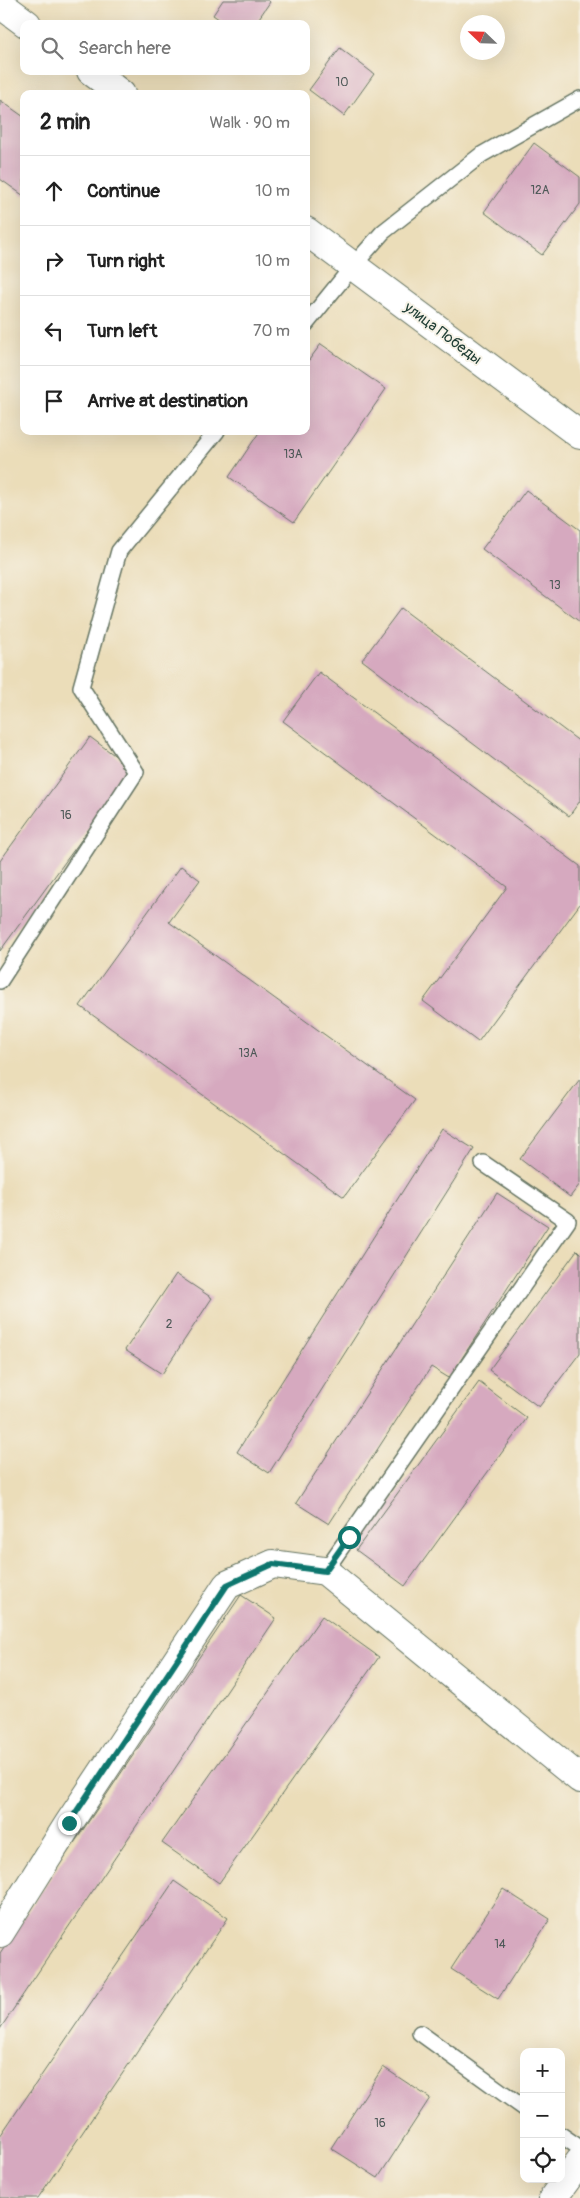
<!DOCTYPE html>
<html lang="en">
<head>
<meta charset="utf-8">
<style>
	:root { --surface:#fff; --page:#f2f2f2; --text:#222; --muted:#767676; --line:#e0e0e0 }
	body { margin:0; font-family:Pangolin,sans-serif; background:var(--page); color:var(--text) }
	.controls { position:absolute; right:15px; bottom:15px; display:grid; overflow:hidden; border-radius:10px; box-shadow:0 5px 20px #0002 }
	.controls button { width:45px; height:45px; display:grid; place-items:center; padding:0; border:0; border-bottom:1px solid var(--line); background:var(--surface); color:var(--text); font:25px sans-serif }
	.compass { position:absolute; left:460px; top:15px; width:45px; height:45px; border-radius:50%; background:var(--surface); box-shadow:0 5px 20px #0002; rotate:293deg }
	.stop { position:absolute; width:15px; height:15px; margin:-11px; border:4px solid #0f766e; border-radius:50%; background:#fff }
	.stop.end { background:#0f766e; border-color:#fff; box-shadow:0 1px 5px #0008 }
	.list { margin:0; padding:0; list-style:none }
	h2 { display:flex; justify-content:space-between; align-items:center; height:65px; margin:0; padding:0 20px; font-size:21px }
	h2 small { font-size:16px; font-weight:400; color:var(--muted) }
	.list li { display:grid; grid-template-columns:32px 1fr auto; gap:15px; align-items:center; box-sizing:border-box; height:70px; padding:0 20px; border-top:1px solid var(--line) }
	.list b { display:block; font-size:19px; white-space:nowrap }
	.list em { font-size:16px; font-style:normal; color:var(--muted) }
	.icon { flex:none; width:28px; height:28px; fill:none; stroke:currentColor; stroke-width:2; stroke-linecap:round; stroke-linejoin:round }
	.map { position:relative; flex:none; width:580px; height:2198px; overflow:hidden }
	.search { position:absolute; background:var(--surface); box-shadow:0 5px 20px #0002; left:20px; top:20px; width:290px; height:55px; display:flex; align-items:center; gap:12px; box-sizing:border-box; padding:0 18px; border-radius:10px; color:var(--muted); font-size:19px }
	.panel { position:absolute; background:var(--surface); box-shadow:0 5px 20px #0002; left:20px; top:90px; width:290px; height:345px; border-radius:10px }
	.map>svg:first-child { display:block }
</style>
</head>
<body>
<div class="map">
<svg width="580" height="2198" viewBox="0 0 580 2198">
	<rect width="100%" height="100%" fill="#f7f3e8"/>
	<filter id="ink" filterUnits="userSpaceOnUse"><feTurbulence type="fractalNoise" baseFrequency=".02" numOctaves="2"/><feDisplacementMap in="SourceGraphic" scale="10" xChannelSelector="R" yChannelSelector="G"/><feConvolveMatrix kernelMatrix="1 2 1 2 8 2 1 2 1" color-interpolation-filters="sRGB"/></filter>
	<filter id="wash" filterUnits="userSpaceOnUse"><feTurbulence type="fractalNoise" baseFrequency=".0096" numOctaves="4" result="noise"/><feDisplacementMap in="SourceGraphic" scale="20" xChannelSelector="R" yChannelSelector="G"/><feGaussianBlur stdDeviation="1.12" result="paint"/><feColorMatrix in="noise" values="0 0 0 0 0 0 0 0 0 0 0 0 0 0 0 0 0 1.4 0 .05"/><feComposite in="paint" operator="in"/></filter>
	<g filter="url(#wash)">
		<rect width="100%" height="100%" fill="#ebddb9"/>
		<g id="blocks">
			<g fill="#d6a9bf">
				<polygon points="223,0 268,0 270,2 255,24 226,24 213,15"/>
				<polygon points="340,48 374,74 344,116 309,90"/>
				<polygon points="0,100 24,117 24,196 0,179"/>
				<polygon points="534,143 580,177 580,204 542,255 484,212"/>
				<polygon points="321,344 386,389 294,522 229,477 260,431 306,431 306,364"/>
				<polygon points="526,490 580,530 580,622 482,549"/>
				<polygon points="401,608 580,742 580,801 569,816 362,660"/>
				<polygon points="319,672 580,866 580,904 478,1042 423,1001 507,887 283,721"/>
				<polygon points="90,737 133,769 0,951 0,861"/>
				<polygon points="181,866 200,880 169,922 415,1100 344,1197 80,1006"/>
				<polygon points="580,1079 580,1184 570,1197 520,1159"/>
				<polygon points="442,1129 474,1149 269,1473 237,1452"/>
				<polygon points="497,1193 548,1226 449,1378 431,1367 329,1524 296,1503"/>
				<polygon points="577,1250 580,1253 580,1353 539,1407 489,1370"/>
				<polygon points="176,1274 212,1298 162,1374 125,1350"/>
				<polygon points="479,1382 527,1418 405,1586 356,1550"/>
				<polygon points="241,1595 276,1618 0,2029 0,1953"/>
				<polygon points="322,1616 379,1657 219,1883 162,1843"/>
				<polygon points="174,1881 228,1918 38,2198 0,2198 0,2136"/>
				<polygon points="503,1889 550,1919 498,1999 451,1969"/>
				<polygon points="383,2067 430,2098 378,2178 331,2148"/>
			</g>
		</g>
	</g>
	<g filter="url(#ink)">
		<use href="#blocks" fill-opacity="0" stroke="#667563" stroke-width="1"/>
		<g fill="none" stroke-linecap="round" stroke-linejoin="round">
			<g stroke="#667563" stroke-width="18">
				<g id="lane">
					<polyline points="306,324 353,266 383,232 481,155 580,99"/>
					<polyline points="0,981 136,772 81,687 119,551 217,431"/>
					<polyline points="325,1571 568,1221 483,1163"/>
					<polyline points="420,2033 524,2108"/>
					<polyline points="561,2135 580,2148"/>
				</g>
			</g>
			<g stroke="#667563" stroke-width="30">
				<g id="street">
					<polyline points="0,1933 69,1823 227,1585 273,1564 325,1571 580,1779"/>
					<polyline points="553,2198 580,2161"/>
				</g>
			</g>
			<g stroke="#667563" stroke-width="30">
				<g id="secondary">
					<polyline points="0,4 27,24"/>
					<polyline points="91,71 121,94"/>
					<polyline points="306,231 580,435"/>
				</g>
			</g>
			<use href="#lane" stroke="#fff" stroke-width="15"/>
			<use href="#street" stroke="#fff" stroke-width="28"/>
			<use href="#secondary" stroke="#fff" stroke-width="28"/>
		</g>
	</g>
	<g fill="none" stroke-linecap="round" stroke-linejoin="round" filter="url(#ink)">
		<polyline stroke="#0f766e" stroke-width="6" points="69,1823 227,1585 273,1564 325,1571 349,1537"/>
	</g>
	<g text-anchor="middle" stroke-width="4" stroke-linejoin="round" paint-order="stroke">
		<g font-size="12" fill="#4d5857">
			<text x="342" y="86">10</text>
			<text x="540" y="194">12А</text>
			<text x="293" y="458">13А</text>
			<text x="555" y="589">13</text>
			<text x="66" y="819">16</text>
			<text x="248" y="1057">13А</text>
			<text x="169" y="1328">2</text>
			<text x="500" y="1948">14</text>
			<text x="380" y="2127">16</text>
		</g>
		<g font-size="15" fill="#1f3d34" stroke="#f7f3e8">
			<text transform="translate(443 333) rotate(37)" y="5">улица Победы</text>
		</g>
	</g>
</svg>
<div class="controls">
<button>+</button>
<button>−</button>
<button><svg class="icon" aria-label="locate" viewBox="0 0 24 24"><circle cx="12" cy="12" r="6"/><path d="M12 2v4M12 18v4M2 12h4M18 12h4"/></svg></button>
</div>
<svg class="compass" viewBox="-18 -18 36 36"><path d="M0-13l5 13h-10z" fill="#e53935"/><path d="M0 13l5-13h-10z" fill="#767676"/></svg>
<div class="stop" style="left:349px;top:1537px"></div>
<div class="stop end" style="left:69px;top:1823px"></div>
<div class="search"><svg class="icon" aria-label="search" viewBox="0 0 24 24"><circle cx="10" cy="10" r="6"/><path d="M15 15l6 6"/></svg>Search here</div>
<section class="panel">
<h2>2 min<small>Walk · 90 m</small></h2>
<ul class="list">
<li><svg class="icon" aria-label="ahead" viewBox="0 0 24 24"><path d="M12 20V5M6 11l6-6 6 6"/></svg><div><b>Continue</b></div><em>10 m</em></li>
<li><svg class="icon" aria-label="right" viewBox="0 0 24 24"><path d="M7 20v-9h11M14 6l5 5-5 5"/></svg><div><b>Turn right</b></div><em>10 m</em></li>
<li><svg class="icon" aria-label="left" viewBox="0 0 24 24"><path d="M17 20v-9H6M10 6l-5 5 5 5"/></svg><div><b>Turn left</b></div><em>70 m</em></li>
<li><svg class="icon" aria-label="arrive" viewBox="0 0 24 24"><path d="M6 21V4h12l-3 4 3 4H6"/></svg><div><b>Arrive at destination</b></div></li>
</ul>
</section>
</div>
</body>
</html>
